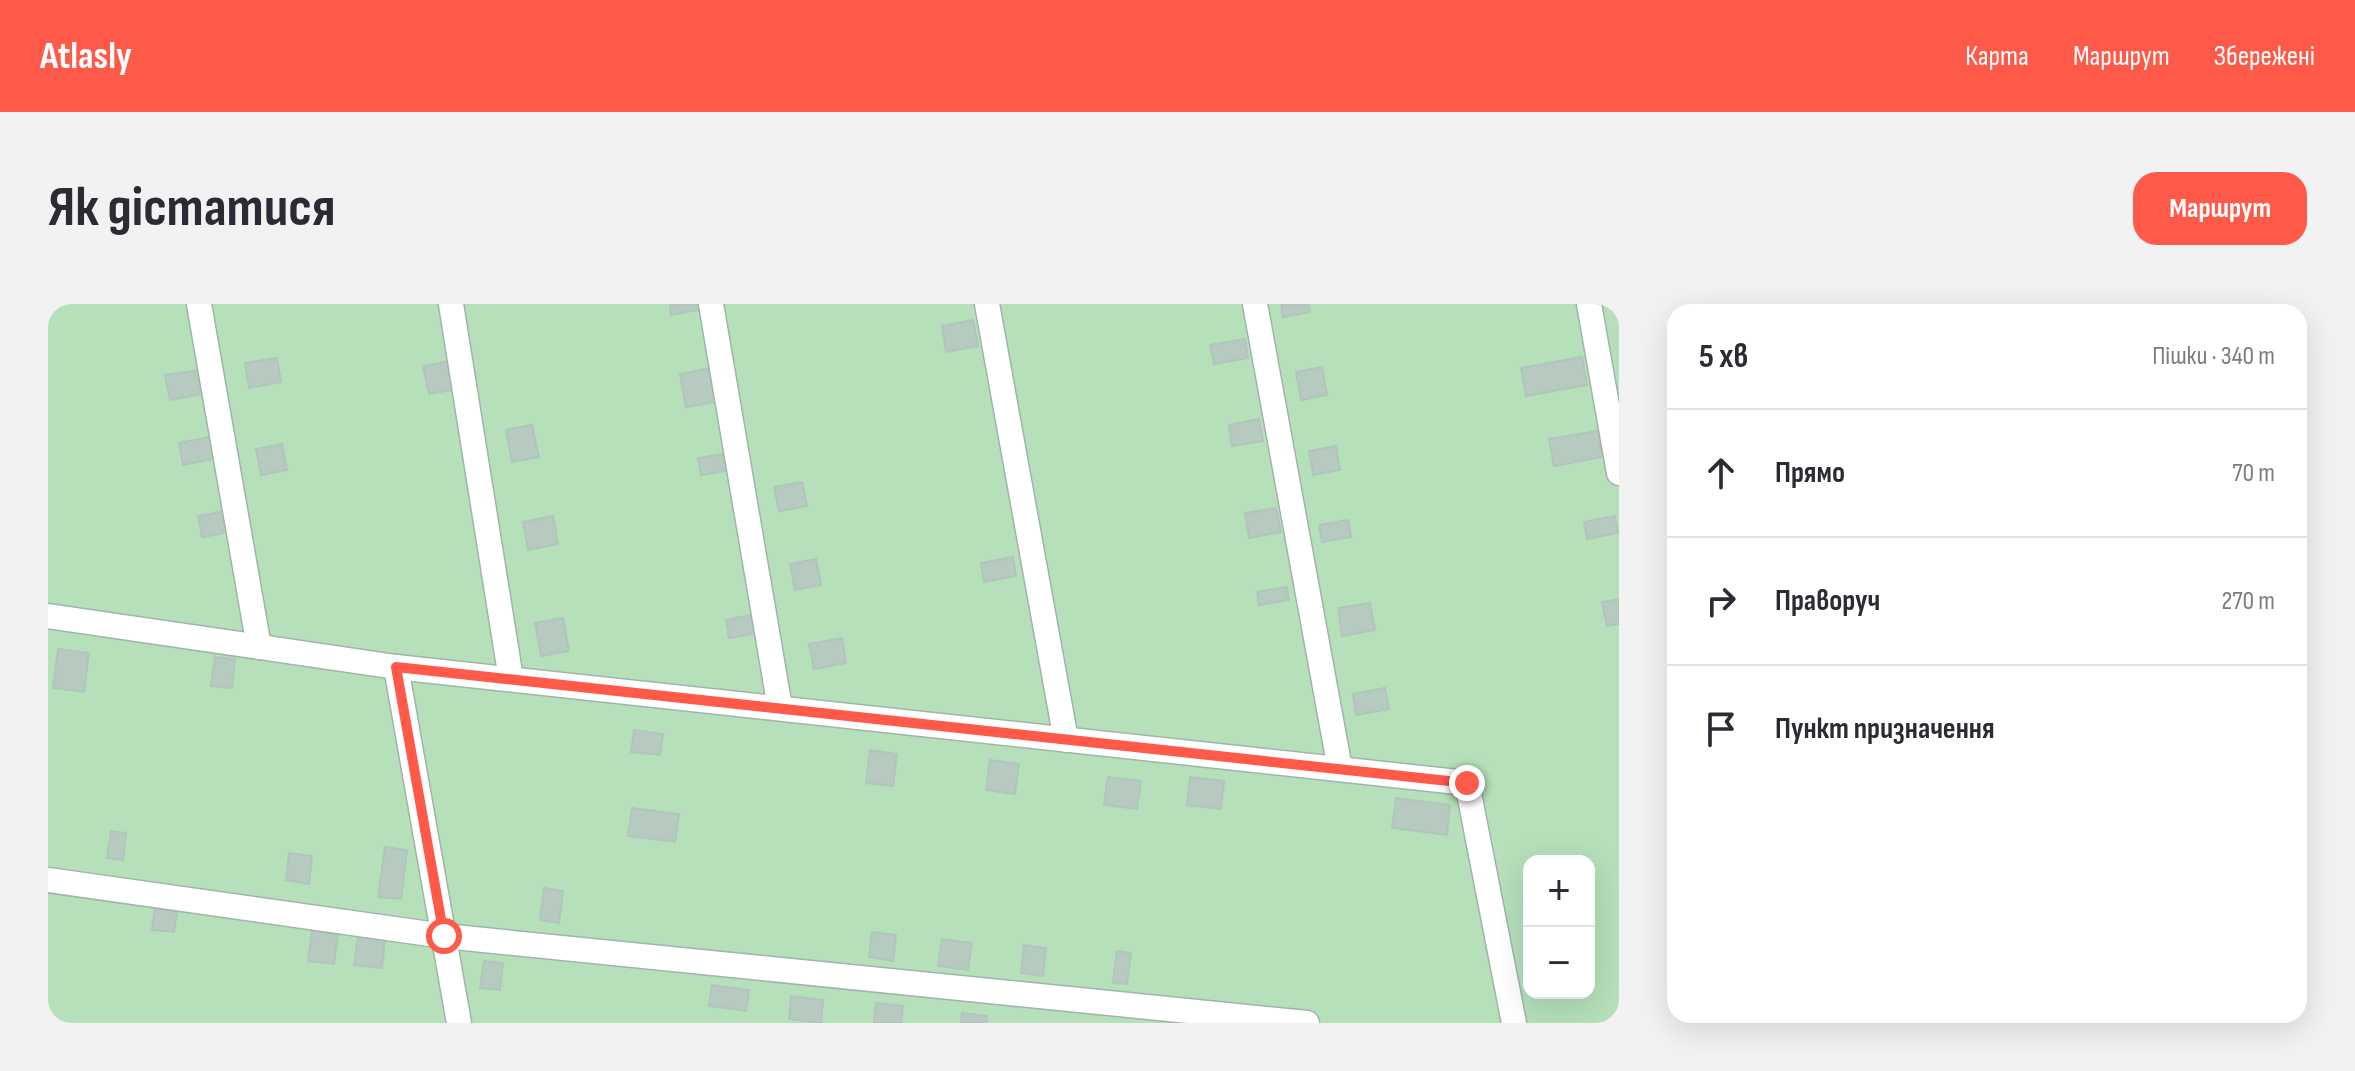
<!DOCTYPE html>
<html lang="uk">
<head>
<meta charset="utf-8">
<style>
	:root { --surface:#fff; --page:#f2f2f3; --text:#2b2b33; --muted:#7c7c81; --line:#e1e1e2; --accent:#ff594a }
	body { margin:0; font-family:"Sofia Sans Condensed",sans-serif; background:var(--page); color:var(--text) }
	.controls { position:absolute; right:24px; bottom:24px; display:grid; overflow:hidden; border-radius:16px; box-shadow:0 8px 32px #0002 }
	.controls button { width:72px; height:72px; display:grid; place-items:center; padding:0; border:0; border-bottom:2px solid var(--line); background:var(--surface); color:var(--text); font:40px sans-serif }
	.stop { position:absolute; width:24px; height:24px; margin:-18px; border:6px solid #ff594a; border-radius:50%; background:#fff }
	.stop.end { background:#ff594a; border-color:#fff; box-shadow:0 2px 8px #0008 }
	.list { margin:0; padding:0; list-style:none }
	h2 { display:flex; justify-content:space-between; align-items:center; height:104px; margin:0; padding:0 32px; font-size:34px }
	h2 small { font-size:26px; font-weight:400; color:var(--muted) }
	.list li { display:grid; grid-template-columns:52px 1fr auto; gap:24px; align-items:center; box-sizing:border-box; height:128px; padding:0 32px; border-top:2px solid var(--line) }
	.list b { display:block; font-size:30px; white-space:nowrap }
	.list em { font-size:26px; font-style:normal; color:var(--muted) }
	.icon { flex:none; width:44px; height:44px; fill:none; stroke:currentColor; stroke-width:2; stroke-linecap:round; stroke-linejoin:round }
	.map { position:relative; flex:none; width:1571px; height:719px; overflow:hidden; border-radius:24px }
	header { display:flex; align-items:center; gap:48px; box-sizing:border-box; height:112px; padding:0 40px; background:var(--accent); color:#fff }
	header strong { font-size:38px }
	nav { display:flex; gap:44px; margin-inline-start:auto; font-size:28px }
	.intro { display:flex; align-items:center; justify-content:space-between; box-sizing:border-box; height:192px; padding:0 48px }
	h1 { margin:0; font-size:56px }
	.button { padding:20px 36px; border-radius:24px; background:var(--accent); color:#fff; font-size:28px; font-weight:700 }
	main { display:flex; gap:48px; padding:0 48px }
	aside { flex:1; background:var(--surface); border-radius:24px; box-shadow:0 8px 32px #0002 }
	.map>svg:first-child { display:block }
</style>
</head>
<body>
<header>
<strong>Atlasly</strong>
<nav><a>Карта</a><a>Маршрут</a><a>Збережені</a></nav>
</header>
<div class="intro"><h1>Як дістатися</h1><a class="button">Маршрут</a></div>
<main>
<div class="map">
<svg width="1571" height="719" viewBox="0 0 1571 719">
	<rect width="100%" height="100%" fill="#dfece4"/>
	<path fill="#b5e0ba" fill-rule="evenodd" d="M0,0h1571v719h-1571zM1481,557h60v132h-60z"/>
	<g fill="#b7cabf" stroke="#b1c6ba" stroke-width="2">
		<polygon points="622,0 654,0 655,5 623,11"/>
		<polygon points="1233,0 1261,0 1262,8 1235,13"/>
		<polygon points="925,16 930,42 898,48 894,22"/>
		<polygon points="1197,35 1200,54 1166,60 1162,41"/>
		<polygon points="1534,53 1539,81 1478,92 1473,64"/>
		<polygon points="229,54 233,78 201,84 197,59"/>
		<polygon points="403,57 408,85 381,90 375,62"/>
		<polygon points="1274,63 1279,91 1253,96 1248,68"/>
		<polygon points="662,64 668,98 638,103 632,70"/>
		<polygon points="151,66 155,90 122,96 117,71"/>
		<polygon points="1211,115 1215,137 1184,142 1181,121"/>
		<polygon points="484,121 491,153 464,158 458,126"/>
		<polygon points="1550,127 1554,153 1506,162 1501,135"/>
		<polygon points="162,133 165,155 135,161 131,139"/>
		<polygon points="234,140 239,166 213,171 208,145"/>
		<polygon points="1288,142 1292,166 1265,171 1261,147"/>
		<polygon points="681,149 684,166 653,171 650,154"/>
		<polygon points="754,178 759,202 731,207 726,183"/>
		<polygon points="1228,204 1233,228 1201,234 1197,209"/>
		<polygon points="177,207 181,228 154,233 150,212"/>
		<polygon points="505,212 510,240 480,246 475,218"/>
		<polygon points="1567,212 1570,229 1539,235 1536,218"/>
		<polygon points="1300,216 1303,233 1274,238 1271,221"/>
		<polygon points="965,253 968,272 936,278 933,259"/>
		<polygon points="768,255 773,281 747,286 742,260"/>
		<polygon points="1239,283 1241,296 1211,301 1209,288"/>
		<polygon points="1571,295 1571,320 1559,322 1554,298"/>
		<polygon points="1322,299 1327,326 1294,332 1290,304"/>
		<polygon points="707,310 710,329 681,334 678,316"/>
		<polygon points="515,314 521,347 493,352 487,319"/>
		<polygon points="794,334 798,359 766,365 761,340"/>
		<polygon points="10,345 41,349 36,388 5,384"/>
		<polygon points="167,353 187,355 184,384 163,382"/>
		<polygon points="1337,384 1341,405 1308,411 1305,390"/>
		<polygon points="586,426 615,430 612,451 583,448"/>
		<polygon points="822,446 849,450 845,482 818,479"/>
		<polygon points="942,456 971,460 967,490 938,486"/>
		<polygon points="1060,473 1093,477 1089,505 1056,501"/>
		<polygon points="1142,473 1176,477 1173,505 1139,501"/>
		<polygon points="1348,494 1402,501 1399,531 1344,524"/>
		<polygon points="584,504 631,510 627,538 580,532"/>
		<polygon points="63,527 78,529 75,556 59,554"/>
		<polygon points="337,543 359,546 353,595 330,593"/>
		<polygon points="241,549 264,552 261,580 238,576"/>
		<polygon points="496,584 515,587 511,619 492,616"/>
		<polygon points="107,604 129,607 126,628 104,626"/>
		<polygon points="264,627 290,631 286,660 260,657"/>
		<polygon points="824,628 848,631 845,657 821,653"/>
		<polygon points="310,632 337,635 334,664 306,661"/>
		<polygon points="894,635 924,639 920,666 890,662"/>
		<polygon points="976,641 998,644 995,672 973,669"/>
		<polygon points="1069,647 1083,649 1079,680 1065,679"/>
		<polygon points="436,657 455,659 452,686 432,684"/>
		<polygon points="664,681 701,686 698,707 661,702"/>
		<polygon points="743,692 775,696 773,719 741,715"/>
		<polygon points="828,699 855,702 853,719 826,719"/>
		<polygon points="914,709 939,712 938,719 913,719"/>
	</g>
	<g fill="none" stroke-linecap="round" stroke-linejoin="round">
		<g stroke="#a1b4aa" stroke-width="27">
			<g id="minor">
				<polyline points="151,0 211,343"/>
				<polyline points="403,0 463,375"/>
				<polyline points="663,0 732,404"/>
				<polyline points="939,0 1018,436"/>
				<polyline points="1207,0 1292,465"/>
				<polyline points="1541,0 1571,169"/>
				<polyline points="0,312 348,363 1419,479 1466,719"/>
				<polyline points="348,363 411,719"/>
				<polyline points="0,576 396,632 1259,719"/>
			</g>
		</g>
		<use href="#minor" stroke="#fff" stroke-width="24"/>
	</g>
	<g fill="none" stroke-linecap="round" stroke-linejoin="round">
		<polyline stroke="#ff594a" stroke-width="10" points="396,632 348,363 1419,479"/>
	</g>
</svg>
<div class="controls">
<button>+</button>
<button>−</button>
</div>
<div class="stop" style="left:396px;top:632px"></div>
<div class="stop end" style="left:1419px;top:479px"></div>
</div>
<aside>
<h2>5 хв<small>Пішки · 340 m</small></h2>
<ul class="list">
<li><svg class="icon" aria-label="ahead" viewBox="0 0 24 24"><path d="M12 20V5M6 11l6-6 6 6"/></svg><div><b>Прямо</b></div><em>70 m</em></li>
<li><svg class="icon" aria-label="right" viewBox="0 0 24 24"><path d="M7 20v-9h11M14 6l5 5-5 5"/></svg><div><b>Праворуч</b></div><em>270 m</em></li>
<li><svg class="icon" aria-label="arrive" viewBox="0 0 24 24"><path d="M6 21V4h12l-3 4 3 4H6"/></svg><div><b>Пункт призначення</b></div></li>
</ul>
</aside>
</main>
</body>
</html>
